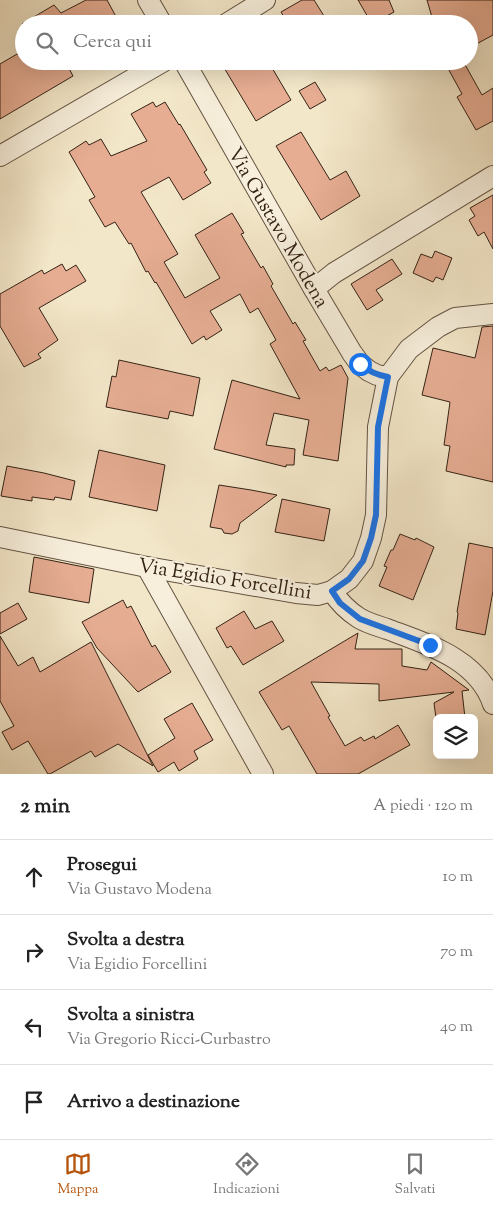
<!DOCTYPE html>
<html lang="it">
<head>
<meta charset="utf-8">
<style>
	:root { --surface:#fff; --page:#f6f6f6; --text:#222; --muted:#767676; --line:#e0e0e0; --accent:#b45309 }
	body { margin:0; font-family:"Sorts Mill Goudy",serif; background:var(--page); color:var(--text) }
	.controls { position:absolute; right:15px; bottom:15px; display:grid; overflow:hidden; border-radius:8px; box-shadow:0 5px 20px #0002 }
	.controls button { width:45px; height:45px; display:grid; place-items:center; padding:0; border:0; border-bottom:1px solid var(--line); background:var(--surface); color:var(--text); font:25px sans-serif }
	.stop { position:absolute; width:15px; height:15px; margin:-11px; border:4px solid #1a73e8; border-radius:50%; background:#fff }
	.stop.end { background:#1a73e8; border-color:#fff; box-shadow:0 1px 5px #0008 }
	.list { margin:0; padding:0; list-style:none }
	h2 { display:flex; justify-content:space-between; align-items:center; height:65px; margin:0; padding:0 20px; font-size:21px }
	h2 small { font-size:16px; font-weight:400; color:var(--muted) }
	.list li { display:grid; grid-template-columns:32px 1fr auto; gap:15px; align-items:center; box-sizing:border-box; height:75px; padding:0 20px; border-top:1px solid var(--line) }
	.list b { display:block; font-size:19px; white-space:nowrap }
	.list p { margin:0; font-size:16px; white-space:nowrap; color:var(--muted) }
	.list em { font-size:16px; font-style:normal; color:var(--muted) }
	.icon { flex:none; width:28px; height:28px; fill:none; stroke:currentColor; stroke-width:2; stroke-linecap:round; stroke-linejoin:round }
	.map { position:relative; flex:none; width:493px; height:774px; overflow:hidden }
	.search { position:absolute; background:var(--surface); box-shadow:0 5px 20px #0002; left:15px; right:15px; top:15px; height:55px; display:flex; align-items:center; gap:12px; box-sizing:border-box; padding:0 18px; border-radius:28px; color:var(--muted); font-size:19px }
	.sheet { height:365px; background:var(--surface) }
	nav { display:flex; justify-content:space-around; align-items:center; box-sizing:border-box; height:70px; border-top:1px solid var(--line); background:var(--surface); font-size:14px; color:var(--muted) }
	nav a { display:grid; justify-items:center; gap:2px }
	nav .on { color:var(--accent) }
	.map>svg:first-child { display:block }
</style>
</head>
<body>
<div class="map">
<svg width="493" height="774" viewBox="0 0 493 774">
	<rect width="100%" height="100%" fill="#f3e7c9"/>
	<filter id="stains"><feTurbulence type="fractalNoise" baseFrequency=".004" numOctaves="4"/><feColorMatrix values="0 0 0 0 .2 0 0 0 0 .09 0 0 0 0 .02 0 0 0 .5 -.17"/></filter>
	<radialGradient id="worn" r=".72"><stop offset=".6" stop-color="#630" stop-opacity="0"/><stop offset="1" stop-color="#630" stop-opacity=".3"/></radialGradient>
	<g fill="#e6ad93" stroke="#342215">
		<polygon points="86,0 107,0 120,24 22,24 54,5 61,13"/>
		<polygon points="302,0 314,0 324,16 312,24 288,24 281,12"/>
		<polygon points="358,0 389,0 394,12 372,24"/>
		<polygon points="427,0 493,0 493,35 469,48 469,24 434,24"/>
		<polygon points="24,50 24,61 65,61 73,76 0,119 0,64"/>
		<polygon points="220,61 268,61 291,100 256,121"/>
		<polygon points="444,61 463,61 482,95 493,88 493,121 476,130 457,97 462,94"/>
		<polygon points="315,82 326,100 310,109 299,91"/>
		<polygon points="153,102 156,107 165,102 179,125 180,124 207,170 204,172 211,183 183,200 169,177 141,192 178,254 164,262 185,298 220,278 195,235 232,213 244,233 241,234 261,268 263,266 273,284 271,286 293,324 295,322 306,340 303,341 320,371 326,367 329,371 341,365 348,378 338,461 303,455 309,420 274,413 266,445 295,449 294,465 286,465 286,467 214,449 232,380 300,399 270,344 276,340 258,308 250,313 240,294 210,311 222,330 206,340 204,336 192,344 156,282 155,283 148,271 146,272 131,243 129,244 115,222 105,227 89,200 95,197 69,152 86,141 89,145 101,139 111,156 147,141 131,114"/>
		<polygon points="301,132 330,180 346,171 360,196 321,220 276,146"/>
		<polygon points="493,195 493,249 484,232 478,236 469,220 475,216 470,208"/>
		<polygon points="435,251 452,258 443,280 436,277 433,282 413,273 421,254 432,258"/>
		<polygon points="392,259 402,274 376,290 383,300 367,310 351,284"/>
		<polygon points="62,264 66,271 76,265 86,281 39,308 58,340 38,354 41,358 24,367 0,326 0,294 42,270 44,274"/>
		<polygon points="493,326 493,482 446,471 450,446 444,445 450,402 422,395 433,348 475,358 482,327"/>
		<polygon points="119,360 200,378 193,416 170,411 168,419 106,407 112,376 116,377"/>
		<polygon points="99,450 165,465 157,511 89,497"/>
		<polygon points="7,466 44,473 75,481 71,500 55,497 54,500 32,497 32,501 1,496"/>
		<polygon points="219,485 251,490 277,495 240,523 238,531 232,534 224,533 222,529 210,527"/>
		<polygon points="282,499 330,509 324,541 275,532"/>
		<polygon points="400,534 415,540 416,538 434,547 413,600 379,586 387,567 384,566 391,550 393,550"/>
		<polygon points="469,543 493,548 493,591 485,635 456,629 458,613 457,612"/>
		<polygon points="34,557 94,569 89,603 29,592"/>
		<polygon points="123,600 127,608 131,606 152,647 155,645 171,672 138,692 97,648 82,622"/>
		<polygon points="18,603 27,619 0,634 0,613"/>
		<polygon points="244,611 255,629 272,621 284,641 243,665 231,646 227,648 216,628"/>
		<polygon points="358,633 355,649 402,649 402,666 427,670 431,662 469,690 462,691 465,718 436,718 434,703 454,692 379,701 379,684 311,682 330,716 328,717 345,746 361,737 364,741 374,736 375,739 398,725 410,745 358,774 317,774 289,726 282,730 259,692"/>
		<polygon points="0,636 18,666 33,657 40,672 91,642 153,766 118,744 95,757 91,751 50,774 48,774 28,741 12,750 2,732 14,726 0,701"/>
		<polygon points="192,703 213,740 194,751 198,759 179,771 174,762 158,772 148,755 175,738 164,719"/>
	</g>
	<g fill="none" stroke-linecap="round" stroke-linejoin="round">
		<g stroke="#645342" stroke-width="22">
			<g id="street">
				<polyline points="148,0 162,24"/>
				<polyline points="226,24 265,0"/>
				<polyline points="184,61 314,289 352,353 360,364 369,371 377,375 388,377"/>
				<polyline points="0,156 164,61"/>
				<polyline points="314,289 334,273 493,176"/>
				<polyline points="0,537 147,567 296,593 318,595 332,591 349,579 363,561 371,538 376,515 378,427 388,377 409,349 438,327 455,318 493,314"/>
				<polyline points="147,567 263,774"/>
				<path d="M332,591c7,11 16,20 27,27 8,5 19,8 28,11 40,15 91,30 106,75"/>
			</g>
		</g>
		<use href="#street" stroke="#f7efdc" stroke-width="20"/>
	</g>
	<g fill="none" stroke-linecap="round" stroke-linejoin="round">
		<path stroke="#1a73e8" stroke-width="6" d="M360,364c9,8 17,11 28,13l-10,50 -2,88 -5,23 -8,23 -14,18 -17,12 8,12 20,16 70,26"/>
	</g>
	<g text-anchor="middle" stroke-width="4.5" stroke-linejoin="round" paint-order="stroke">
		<g font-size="20" fill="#342215" stroke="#f7efdc">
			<text transform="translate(279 227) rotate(60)" y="7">Via Gustavo Modena</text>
			<text transform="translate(225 578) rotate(9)" y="7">Via Egidio Forcellini</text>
		</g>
	</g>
	<rect width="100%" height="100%" filter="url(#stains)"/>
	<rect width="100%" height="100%" fill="url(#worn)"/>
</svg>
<div class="controls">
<button><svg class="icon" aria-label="layers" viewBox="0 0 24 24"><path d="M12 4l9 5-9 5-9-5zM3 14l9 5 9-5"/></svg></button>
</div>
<div class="stop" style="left:360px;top:364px"></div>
<div class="stop end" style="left:430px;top:645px"></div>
<div class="search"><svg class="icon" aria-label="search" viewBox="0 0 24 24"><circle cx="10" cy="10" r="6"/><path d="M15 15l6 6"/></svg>Cerca qui</div>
</div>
<section class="sheet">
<h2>2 min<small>A piedi · 120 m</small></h2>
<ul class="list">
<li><svg class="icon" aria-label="ahead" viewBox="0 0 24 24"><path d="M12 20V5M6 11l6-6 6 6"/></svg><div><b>Prosegui</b><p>Via Gustavo Modena</p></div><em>10 m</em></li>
<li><svg class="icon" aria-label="right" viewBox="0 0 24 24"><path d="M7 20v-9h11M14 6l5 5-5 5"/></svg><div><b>Svolta a destra</b><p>Via Egidio Forcellini</p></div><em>70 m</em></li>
<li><svg class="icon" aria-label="left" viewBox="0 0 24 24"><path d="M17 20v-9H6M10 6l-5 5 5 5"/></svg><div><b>Svolta a sinistra</b><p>Via Gregorio Ricci-Curbastro</p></div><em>40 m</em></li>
<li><svg class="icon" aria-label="arrive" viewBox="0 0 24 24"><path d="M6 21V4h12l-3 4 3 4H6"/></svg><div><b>Arrivo a destinazione</b></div></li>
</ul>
</section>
<nav>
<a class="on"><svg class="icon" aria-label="map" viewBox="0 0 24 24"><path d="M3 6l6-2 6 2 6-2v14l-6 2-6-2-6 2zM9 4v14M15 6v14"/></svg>Mappa</a>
<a><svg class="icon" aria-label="directions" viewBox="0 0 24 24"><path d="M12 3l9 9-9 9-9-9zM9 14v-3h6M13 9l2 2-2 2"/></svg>Indicazioni</a>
<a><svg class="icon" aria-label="saved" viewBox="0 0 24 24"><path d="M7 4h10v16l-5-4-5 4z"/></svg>Salvati</a>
</nav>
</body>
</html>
